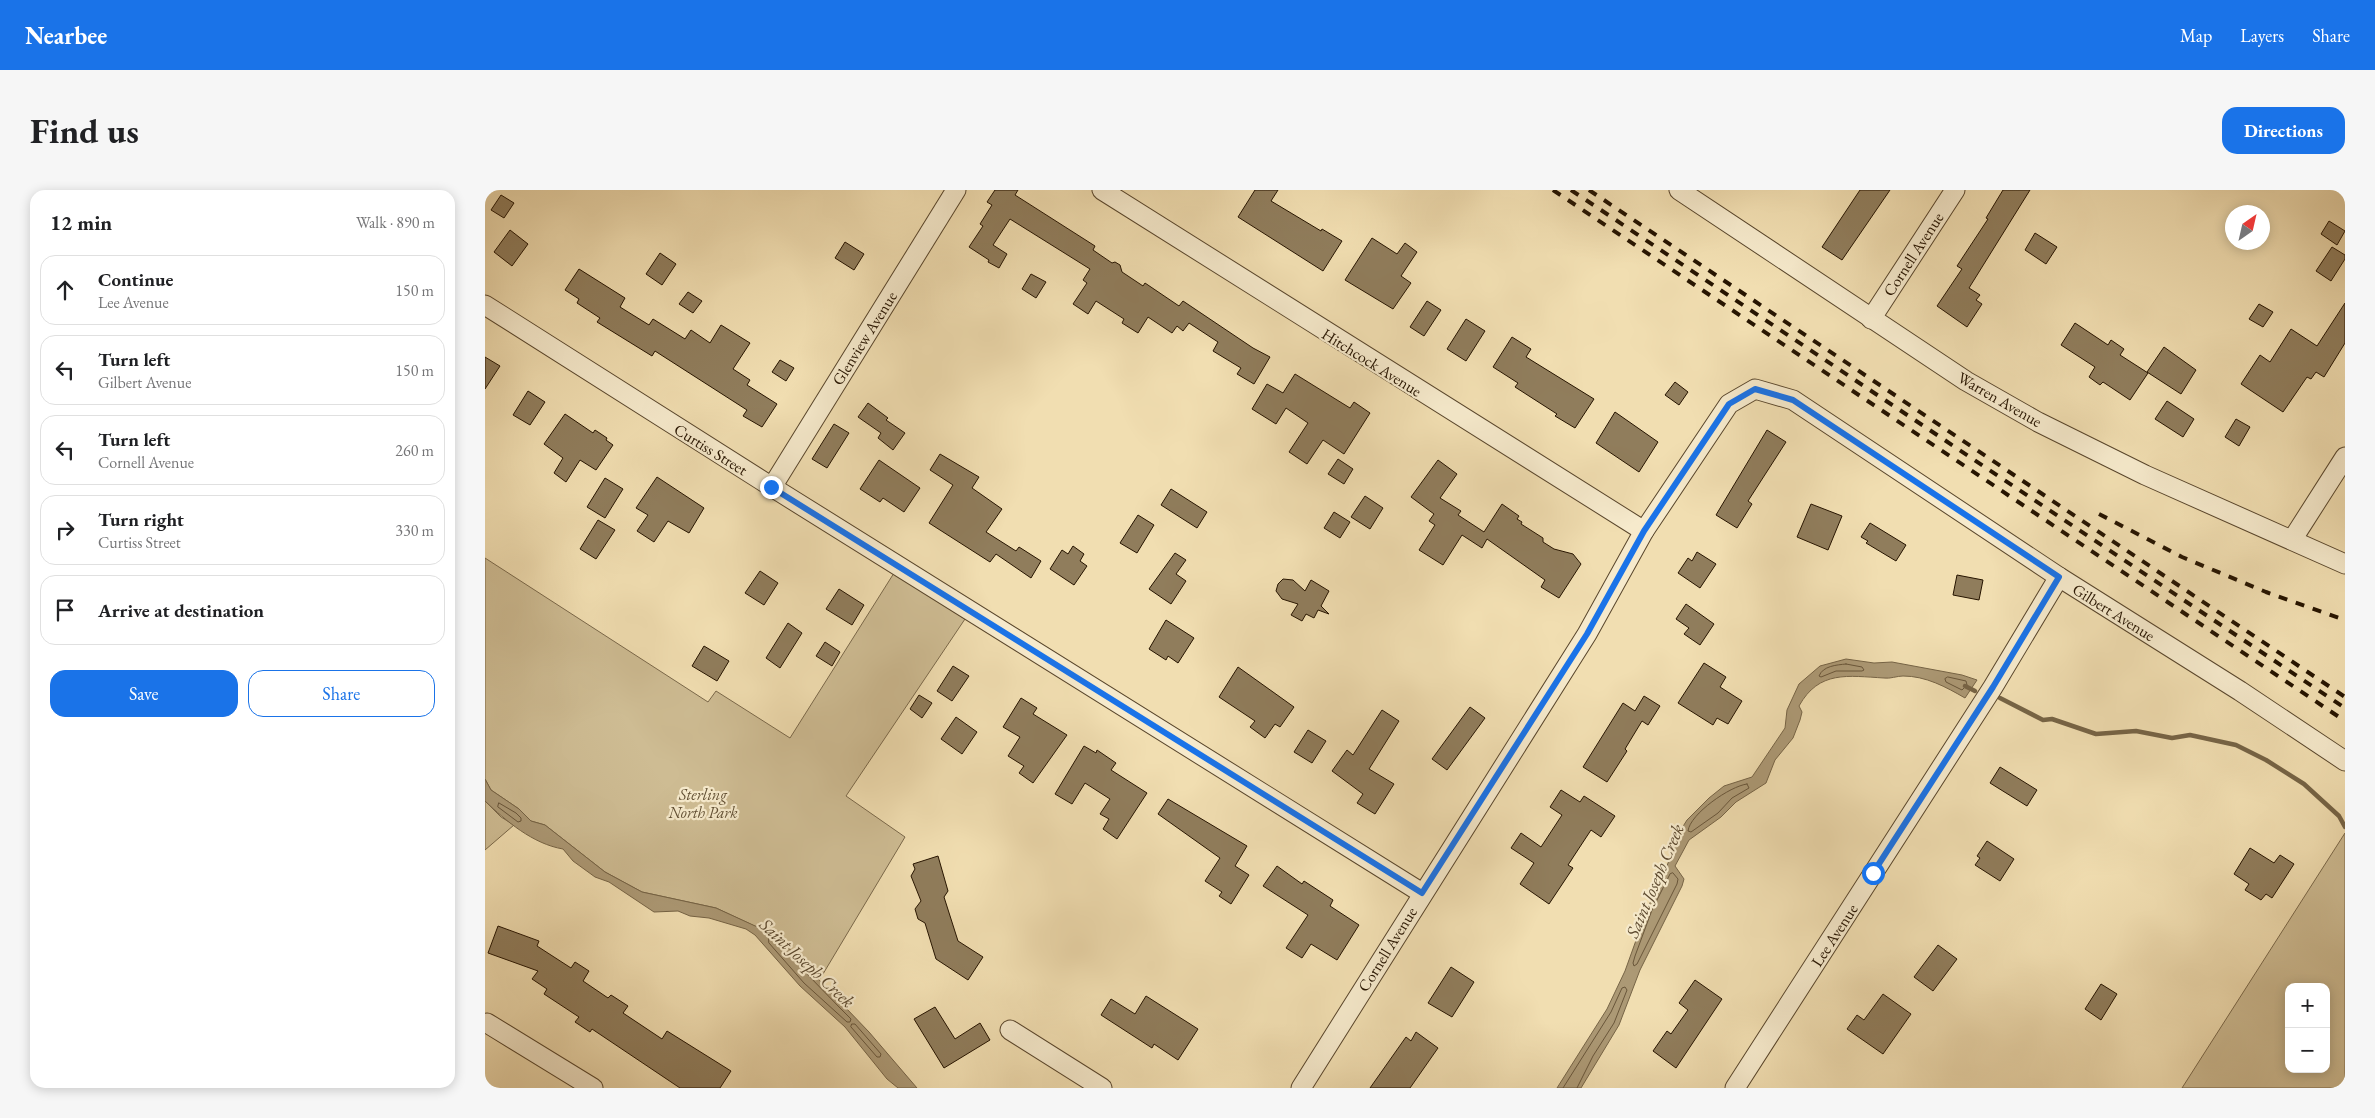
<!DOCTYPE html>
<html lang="en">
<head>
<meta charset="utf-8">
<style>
	:root { --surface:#fff; --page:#f6f6f6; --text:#202124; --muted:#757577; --line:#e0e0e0; --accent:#1a73e8 }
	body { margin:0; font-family:"EB Garamond",serif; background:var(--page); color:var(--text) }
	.controls { position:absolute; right:15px; bottom:15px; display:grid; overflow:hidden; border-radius:10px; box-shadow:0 2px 12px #0003 }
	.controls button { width:45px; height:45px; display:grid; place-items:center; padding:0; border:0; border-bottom:1px solid var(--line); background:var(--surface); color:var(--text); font:25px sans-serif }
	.compass { position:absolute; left:1740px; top:15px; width:45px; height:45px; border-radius:50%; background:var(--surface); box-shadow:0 2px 12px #0003; rotate:34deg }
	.stop { position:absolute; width:15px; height:15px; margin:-11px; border:4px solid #1a73e8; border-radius:50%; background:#fff }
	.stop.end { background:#1a73e8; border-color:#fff; box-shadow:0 1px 5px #0008 }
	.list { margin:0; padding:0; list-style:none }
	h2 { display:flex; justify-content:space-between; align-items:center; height:65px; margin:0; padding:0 20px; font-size:21px }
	h2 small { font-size:16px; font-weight:400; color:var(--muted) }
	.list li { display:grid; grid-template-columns:32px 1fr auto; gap:15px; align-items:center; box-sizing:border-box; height:70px; margin:0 10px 10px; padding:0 10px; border:1px solid var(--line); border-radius:15px }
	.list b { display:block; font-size:19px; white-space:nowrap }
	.list p { margin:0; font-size:16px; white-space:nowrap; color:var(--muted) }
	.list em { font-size:16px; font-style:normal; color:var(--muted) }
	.actions { display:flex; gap:10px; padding:15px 20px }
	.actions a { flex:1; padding:11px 0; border:1px solid var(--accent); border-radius:15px; text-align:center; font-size:18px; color:var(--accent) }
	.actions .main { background:var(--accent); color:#fff }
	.icon { flex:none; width:28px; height:28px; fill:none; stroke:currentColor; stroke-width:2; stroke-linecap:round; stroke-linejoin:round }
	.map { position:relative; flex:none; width:1860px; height:898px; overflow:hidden; border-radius:15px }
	header { display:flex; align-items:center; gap:30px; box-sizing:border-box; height:70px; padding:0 25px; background:var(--accent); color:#fff }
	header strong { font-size:24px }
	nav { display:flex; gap:28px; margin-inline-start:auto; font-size:18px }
	.intro { display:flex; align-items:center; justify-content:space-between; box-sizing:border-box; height:120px; padding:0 30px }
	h1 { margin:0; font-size:35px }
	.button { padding:12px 22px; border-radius:15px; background:var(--accent); color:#fff; font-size:18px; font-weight:700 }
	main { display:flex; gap:30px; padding:0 30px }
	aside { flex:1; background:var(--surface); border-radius:15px; box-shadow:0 2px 12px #0003 }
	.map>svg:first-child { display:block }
</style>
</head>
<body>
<header>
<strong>Nearbee</strong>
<nav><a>Map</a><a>Layers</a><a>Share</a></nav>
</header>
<div class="intro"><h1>Find us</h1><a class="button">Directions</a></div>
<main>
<aside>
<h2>12 min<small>Walk · 890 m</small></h2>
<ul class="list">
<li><svg class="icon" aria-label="ahead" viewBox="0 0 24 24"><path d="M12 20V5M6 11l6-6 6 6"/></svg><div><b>Continue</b><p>Lee Avenue</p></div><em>150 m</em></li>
<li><svg class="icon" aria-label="left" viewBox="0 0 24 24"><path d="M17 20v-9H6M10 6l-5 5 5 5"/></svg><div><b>Turn left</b><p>Gilbert Avenue</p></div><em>150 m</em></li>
<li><svg class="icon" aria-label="left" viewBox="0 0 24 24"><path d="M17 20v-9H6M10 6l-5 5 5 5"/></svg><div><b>Turn left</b><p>Cornell Avenue</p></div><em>260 m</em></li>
<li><svg class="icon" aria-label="right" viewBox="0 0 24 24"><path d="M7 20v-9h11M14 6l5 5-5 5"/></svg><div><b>Turn right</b><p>Curtiss Street</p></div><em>330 m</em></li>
<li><svg class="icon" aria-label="arrive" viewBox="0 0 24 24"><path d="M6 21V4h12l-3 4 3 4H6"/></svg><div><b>Arrive at destination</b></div></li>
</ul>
<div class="actions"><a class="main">Save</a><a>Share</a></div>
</aside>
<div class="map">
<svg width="1860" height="898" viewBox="0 0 1860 898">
	<rect width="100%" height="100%" fill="#f1deb1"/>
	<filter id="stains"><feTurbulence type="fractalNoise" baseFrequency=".004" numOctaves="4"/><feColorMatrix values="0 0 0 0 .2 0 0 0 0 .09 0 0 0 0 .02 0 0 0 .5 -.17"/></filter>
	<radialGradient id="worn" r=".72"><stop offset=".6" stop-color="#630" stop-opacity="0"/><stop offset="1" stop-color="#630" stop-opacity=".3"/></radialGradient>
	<g fill="#cebc93" stroke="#7a684a" fill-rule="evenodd">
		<polygon points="0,368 223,512 231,501 305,548 409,383 480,429 361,606 420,647 335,789 291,746 231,718 157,702 120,682 60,635 46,631 34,619 6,600 0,589"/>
		<polygon points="0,611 16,627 29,635 0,660"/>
		<path d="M1860,643v255h-163zM1804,797h37v82h-37z"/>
	</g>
	<g fill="#ac9975" stroke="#766446">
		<path d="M1361,469l28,4 18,-1 70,13 15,5 -12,18c-19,-11 -39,-22 -62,-22 -6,0 -13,3 -19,2 -36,-2 -65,-8 -85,28l3,6 -2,8 -7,18 -18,22 -9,23 -30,19 -15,15 -32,23 -14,26 9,13 -2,7 -42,84 -21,55 -38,63h-24l50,-79 18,-38 23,-64 17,-35 12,-36 10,-16 22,-22 15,-12 28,-9 33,-49 2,-18 12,-26 21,-18z"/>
		<path d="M0,589l6,11 28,19 12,12 14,4 60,47 37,20 74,16 61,28 92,96 48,56h-19l-11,-9 -42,-52 -45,-41 -45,-51 -9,-6 -37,-11 -19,-2 -12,-5 -24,1 -45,-30 -14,-5 -22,-16 -10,-12c-30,-5 -57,-28 -78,-48z"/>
	</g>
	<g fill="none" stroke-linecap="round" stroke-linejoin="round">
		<g stroke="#69563a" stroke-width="1">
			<path d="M1361,474l16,3 2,3 -2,1h-26l-15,6 -2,-1c4,-10 17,-11 27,-12z"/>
			<polygon points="1463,487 1481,491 1482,495 1477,500 1461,492 1460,489"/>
			<path d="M1262,594l2,4 -17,10 -14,15 -27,19 -3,-1c2,-17 42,-45 59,-47z"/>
			<polygon points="14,613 31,623 36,628 36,631 33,632 13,617"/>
			<polygon points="1188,683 1193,689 1192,694 1152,774 1149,776 1148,773 1150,766 1167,720 1185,684"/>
			<polygon points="284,749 289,750 355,818 366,829 365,832 362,832 319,793 284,753"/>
			<polygon points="367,834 370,834 396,864 395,867 392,867 366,837"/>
			<polyline points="1078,898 1126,822 1137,798 1140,797 1142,800 1129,833 1108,866 1092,898"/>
		</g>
		<g stroke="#766446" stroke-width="4.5">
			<polyline points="1480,496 1490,501"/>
			<polyline points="1515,508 1558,530 1567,529 1611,544 1651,541 1687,548 1705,545 1751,555 1781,570 1819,594 1854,626 1860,637"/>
		</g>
	</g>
	<g fill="#907d5c" stroke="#261400">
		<polygon points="510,0 533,0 530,5 610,56 608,60 627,73 630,72 635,75 637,82 658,96 660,93 694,116 698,111 768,158 785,167 769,194 752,184 756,178 728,161 733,152 704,133 698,141 692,136 687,143 663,127 653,143 637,133 639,129 611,111 603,124 588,114 602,93 598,90 605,79 525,29 508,55 522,64 514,78 503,72 504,70 484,57 498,36 495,34 507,15 502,12"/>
		<polygon points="770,0 793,0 786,11 836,41 837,39 857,51 838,81 753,27"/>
		<polygon points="1375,0 1405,0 1357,70 1337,57"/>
		<polygon points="1518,0 1545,0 1484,98 1495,105 1491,110 1497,114 1482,137 1452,116 1477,79 1472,76 1503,29 1501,28"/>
		<polygon points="16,5 29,13 19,28 6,20"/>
		<polygon points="1844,31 1860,41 1852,55 1836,44"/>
		<polygon points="25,40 43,54 27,76 9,62"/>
		<polygon points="1550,43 1572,57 1561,74 1540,60"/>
		<polygon points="887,48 912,64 920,53 932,62 916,86 926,93 908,119 860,90"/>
		<polygon points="360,52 379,64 369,80 350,68"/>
		<polygon points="1847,57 1860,65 1860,69 1846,91 1831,81"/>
		<polygon points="175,63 191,74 177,95 161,84"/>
		<polygon points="94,79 140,108 135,117 164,135 168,129 200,149 206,140 225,153 236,135 265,153 248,179 265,190 262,195 292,214 277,237 258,226 262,220 170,161 167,166 112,132 115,128 92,113 94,109 80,100"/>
		<polygon points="546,84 561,92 551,108 537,99"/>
		<polygon points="203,102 217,111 208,123 194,114"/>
		<polygon points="942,111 956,120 939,146 925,137"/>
		<polygon points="1860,113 1860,153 1839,187 1831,182 1826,189 1822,187 1798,222 1756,194 1775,165 1785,172 1806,139 1832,156"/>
		<polygon points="1774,114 1788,122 1778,137 1764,129"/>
		<polygon points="981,129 1000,141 981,171 962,159"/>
		<polygon points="1590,133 1623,155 1626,150 1639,159 1635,165 1663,183 1645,210 1618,192 1615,195 1604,187 1610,177 1576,155"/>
		<polygon points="1027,147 1046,159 1041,167 1109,209 1090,238 1070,226 1072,224 1030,197 1033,193 1008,177"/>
		<polygon points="1679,157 1711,180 1696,204 1662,182"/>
		<polygon points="0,167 15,176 0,199"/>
		<polygon points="295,170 309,178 301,191 287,182"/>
		<polygon points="810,184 865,218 869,212 885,223 859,264 838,250 822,274 804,262 823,233 801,218 791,234 767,219 782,194 798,203"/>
		<polygon points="1190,192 1203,202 1194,215 1180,205"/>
		<polygon points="43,201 60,212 45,235 28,225"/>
		<polygon points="1682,211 1709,229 1698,247 1670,229"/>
		<polygon points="383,213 403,228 401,230 420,243 408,260 393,248 396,243 373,227"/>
		<polygon points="1130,222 1173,252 1154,282 1111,253"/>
		<polygon points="80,224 108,243 110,240 122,248 121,250 128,255 111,280 95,270 81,292 69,283 78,268 59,254"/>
		<polygon points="1751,229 1765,237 1754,256 1740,247"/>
		<polygon points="349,234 364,243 342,278 327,269"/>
		<polygon points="1282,240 1301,252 1263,311 1267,314 1252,338 1231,325"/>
		<polygon points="455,264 494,287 487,298 517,319 501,342 531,361 534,357 556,371 546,388 511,364 505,372 444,333 468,295 445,280"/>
		<polygon points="853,269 868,279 859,294 843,284"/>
		<polygon points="394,270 435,298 419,322 398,308 395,312 375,299"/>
		<polygon points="953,270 972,284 955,308 976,321 973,325 999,342 1017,314 1034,326 1032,329 1037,332 1036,334 1058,348 1058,352 1069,359 1088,364 1096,374 1074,408 1056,397 1060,390 1002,349 997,358 977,345 958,375 934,360 950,335 944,331 949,324 926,307"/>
		<polygon points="172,287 219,318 204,343 183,331 169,352 152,341 163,325 151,318"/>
		<polygon points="120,288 138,299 120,328 102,317"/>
		<polygon points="686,299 722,322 712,338 676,315"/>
		<polygon points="880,306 898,318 885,339 866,327"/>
		<polygon points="1326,314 1357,326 1343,360 1312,347"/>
		<polygon points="849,322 865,332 855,348 839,338"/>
		<polygon points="653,325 669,335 652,363 635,353"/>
		<polygon points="113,330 130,340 111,369 95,359"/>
		<polygon points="1385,333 1421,355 1411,371 1381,353 1383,351 1376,347"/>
		<polygon points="588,356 599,364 595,371 602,376 589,395 565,379 577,360 583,364"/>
		<polygon points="1212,362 1231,374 1215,398 1193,383 1203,368 1207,371"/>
		<polygon points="690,363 701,370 691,384 701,391 686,414 664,399"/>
		<polygon points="275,381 293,393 279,415 260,403"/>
		<polygon points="1472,385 1498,390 1494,410 1468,405"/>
		<polygon points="798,389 808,390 820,401 826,390 844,401 836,416 844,424 833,420 829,428 821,424 817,431 806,425 813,414 797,409 791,401 793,394"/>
		<polygon points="354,399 379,415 367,435 341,419"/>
		<polygon points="1201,414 1229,434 1215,455 1199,444 1204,438 1191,429"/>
		<polygon points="681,430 709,448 693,473 683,466 681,470 664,459"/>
		<polygon points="303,433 317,443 295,478 281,468"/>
		<polygon points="340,452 355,462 347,476 331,466"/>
		<polygon points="219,456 244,471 232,491 207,476"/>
		<polygon points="1219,473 1241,487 1235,497 1257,511 1243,534 1232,528 1228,535 1193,513"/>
		<polygon points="468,476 484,486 467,511 452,501"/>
		<polygon points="753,477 809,517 795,537 790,534 780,548 765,537 770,531 734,507"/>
		<polygon points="434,505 447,513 437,528 425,519"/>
		<polygon points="1159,506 1175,516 1163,535 1157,531 1140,559 1142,561 1122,592 1098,577 1138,513 1150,521"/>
		<polygon points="536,508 552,518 548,524 582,545 548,593 534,583 539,576 523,566 535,547 518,537"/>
		<polygon points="985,517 1000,528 962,580 947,569"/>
		<polygon points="897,520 914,531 884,579 909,594 890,624 872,613 878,604 847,581 862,560 868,565"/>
		<polygon points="471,527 492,542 477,564 456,549"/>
		<polygon points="823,540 841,551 827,573 809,562"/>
		<polygon points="599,556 611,563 612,560 631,573 626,580 662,603 632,649 618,639 624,629 615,624 625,609 600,593 587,614 570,604"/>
		<polygon points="1515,577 1552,600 1542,616 1505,593"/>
		<polygon points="1076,600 1095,612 1099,606 1130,626 1116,647 1106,640 1083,675 1088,678 1064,714 1035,694 1049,673 1026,658 1036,643 1056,657 1077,625 1065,617"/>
		<polygon points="683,609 762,656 750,676 764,685 746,714 734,706 737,702 720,691 735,668 673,624"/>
		<polygon points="1502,651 1529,669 1515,691 1490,675 1495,668 1492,666"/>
		<polygon points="1765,658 1789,673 1795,665 1809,674 1787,708 1781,704 1776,710 1760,700 1764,694 1749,684"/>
		<polygon points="453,666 463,701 459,707 473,751 498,767 483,790 451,769 440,733 433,729 430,719 436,711 426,686 430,679 428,674"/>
		<polygon points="792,676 817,694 819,691 848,710 845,716 874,735 852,770 826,754 817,768 801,758 823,725 778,696"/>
		<polygon points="13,736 54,751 52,756 86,778 90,772 104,781 98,791 123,808 126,805 143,816 138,823 177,849 182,841 246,881 235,898 195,898 107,839 105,842 90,832 94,827 59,804 62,799 47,789 53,781 3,763"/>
		<polygon points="1453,755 1472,769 1448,801 1429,787"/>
		<polygon points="966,777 989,792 967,827 943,813"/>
		<polygon points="1210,790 1237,809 1191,878 1168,861 1182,841 1186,844 1203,820 1194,813"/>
		<polygon points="1616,794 1632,804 1616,830 1600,819"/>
		<polygon points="1398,804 1426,824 1398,864 1362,839 1372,825 1379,830"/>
		<polygon points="661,806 713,839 693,870 669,854 667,858 616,825 626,809 650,824"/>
		<polygon points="450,817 470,849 495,833 505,850 459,878 429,829"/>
		<polygon points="931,842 953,858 925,898 885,898 921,847 926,851"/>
	</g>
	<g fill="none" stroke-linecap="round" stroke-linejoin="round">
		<g stroke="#59462c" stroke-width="21">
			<g id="street">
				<polyline points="617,0 1159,341"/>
				<polyline points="1194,0 1481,191 1553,232 1660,285 1860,374"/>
				<polyline points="0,115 287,297 937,703"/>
				<polyline points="1386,129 1470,0"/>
				<polyline points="287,297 471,0"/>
				<polyline points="1807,350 1860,267"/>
				<polyline points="2,833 108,898"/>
				<polyline points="525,840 617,898"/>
				<polyline points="816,898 1102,444 1159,341 1244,214 1270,199 1308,210 1574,387 1755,501 1860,571"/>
				<polyline points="1250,898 1508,497 1574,387"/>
			</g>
		</g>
		<use href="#street" stroke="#f6eacc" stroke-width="19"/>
		<g stroke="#261400" stroke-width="4" stroke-dasharray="9 9" stroke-linecap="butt">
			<polyline points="1068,0 1860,531"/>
			<polyline points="1086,0 1860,518"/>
			<polyline points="1104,0 1860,507"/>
			<polyline points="1614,324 1697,367 1781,402 1860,430"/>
		</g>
	</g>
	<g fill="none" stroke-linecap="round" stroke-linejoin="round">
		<polyline stroke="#1a73e8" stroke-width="6" points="286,297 937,703 1102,444 1159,341 1244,214 1270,199 1308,210 1574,387 1508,497 1388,683"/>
	</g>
	<g text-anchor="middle" stroke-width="4.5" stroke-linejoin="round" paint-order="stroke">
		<g font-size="16" fill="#261400" stroke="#f6eacc">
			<text transform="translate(1428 64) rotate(-57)" y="6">Cornell Avenue</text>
			<text transform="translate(379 148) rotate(-58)" y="6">Glenview Avenue</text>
			<text transform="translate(887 172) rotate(32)" y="6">Hitchcock Avenue</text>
			<text transform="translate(1515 209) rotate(30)" y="6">Warren Avenue</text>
			<text transform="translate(226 259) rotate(32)" y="6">Curtiss Street</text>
			<text transform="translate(1629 422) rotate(32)" y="6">Gilbert Avenue</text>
			<text transform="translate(1349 745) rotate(-57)" y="6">Lee Avenue</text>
			<text transform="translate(902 759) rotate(-58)" y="6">Cornell Avenue</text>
		</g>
		<g font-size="16" font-style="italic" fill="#614f33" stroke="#f6eacc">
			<text x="218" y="610">Sterling<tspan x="218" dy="18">North Park</tspan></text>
		</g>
		<g font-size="18" font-style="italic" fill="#5c492f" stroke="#f6eacc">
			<text transform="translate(1170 691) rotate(-67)" y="6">Saint Joseph Creek</text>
			<text transform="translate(322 773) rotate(43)" y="6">Saint Joseph Creek</text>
		</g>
	</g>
	<rect width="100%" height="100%" filter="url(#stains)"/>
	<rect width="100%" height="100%" fill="url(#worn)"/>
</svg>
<div class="controls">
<button>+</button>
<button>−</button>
</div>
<svg class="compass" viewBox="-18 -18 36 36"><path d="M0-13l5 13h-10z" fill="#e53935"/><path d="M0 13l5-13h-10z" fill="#757577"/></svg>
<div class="stop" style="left:1388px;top:683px"></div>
<div class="stop end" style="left:286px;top:297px"></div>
</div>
</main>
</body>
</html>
